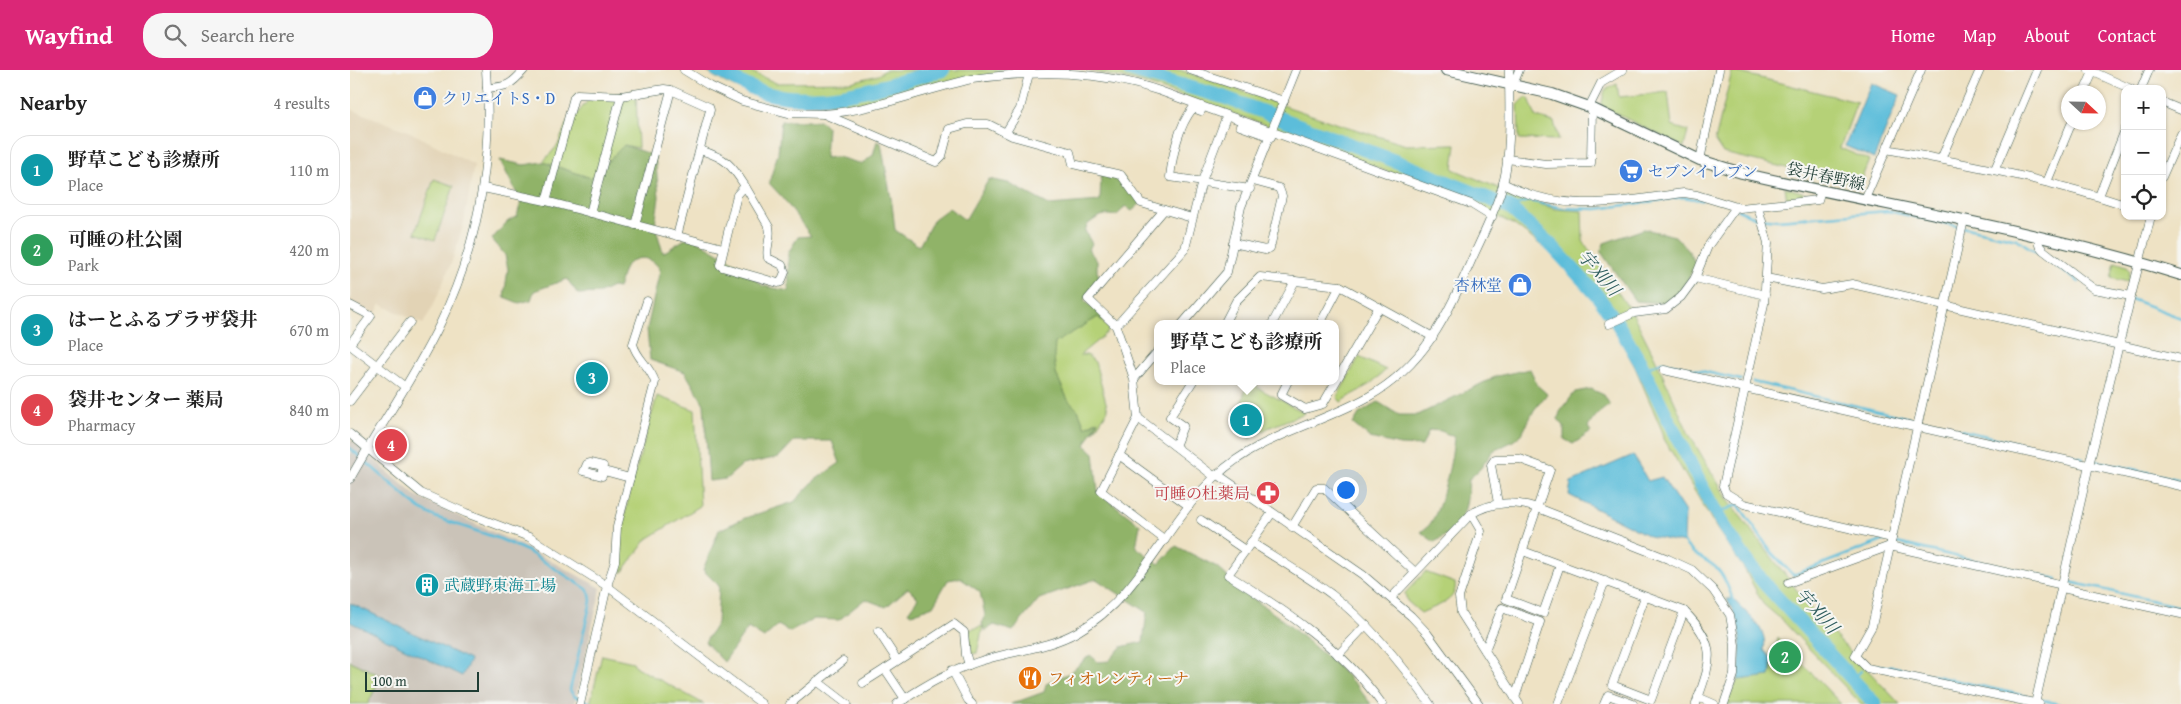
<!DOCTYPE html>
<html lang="en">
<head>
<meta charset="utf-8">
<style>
	:root { --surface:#fff; --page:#f6f6f6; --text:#222; --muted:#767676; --line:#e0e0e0; --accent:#db2777 }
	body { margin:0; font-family:"Gentium Book Plus","Noto Serif JP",serif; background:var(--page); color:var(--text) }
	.controls { position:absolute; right:15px; top:15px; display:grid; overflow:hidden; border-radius:10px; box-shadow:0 1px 4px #0004 }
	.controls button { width:45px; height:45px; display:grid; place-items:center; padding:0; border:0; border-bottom:1px solid var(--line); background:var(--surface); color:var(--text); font:25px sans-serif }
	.compass { position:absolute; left:1711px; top:15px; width:45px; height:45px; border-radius:50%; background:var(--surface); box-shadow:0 1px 4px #0004; rotate:112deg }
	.scale { position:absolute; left:15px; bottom:12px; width:114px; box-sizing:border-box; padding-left:5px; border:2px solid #1f3d34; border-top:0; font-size:14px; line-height:18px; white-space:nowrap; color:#1f3d34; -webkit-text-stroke:4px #f6f6f2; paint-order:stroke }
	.you { position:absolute; left:995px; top:419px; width:18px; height:18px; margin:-12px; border:4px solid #fff; border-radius:50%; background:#1a73e8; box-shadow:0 0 0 8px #1a73e833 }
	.badge { display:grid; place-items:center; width:32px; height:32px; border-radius:50%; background:var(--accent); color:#fff; font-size:16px; font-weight:700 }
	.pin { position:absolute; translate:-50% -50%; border:2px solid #fff; box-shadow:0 1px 5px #0006 }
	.popup { position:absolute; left:804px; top:250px; width:185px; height:65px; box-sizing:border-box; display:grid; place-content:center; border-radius:10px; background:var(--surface); filter:drop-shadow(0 1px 4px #0005); font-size:16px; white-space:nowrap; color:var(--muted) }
	.popup b { font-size:19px; color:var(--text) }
	.popup::after { content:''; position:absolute; left:50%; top:100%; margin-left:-10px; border:10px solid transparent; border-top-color:var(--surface) }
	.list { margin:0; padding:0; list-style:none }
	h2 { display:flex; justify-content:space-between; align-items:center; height:65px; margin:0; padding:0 20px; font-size:21px }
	h2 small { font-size:16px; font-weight:400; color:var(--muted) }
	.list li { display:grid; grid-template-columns:32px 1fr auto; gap:15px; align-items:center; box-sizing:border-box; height:70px; margin:0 10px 10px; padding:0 10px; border:1px solid var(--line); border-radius:20px }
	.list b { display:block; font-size:19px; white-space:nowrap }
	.list p { margin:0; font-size:16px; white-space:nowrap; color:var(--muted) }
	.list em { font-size:16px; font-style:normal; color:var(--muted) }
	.icon { flex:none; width:28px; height:28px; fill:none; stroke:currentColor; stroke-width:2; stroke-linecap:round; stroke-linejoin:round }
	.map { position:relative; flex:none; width:1831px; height:634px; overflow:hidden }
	header { display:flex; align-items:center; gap:30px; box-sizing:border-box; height:70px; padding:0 25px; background:var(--accent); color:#fff }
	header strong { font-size:24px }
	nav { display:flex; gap:28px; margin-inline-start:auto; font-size:18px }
	.search { width:350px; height:45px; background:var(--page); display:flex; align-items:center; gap:12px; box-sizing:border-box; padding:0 18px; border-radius:20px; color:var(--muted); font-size:19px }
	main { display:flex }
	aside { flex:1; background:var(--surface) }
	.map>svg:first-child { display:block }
</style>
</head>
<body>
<header>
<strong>Wayfind</strong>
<div class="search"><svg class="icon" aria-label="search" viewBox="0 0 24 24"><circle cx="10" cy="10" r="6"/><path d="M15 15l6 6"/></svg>Search here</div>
<nav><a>Home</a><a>Map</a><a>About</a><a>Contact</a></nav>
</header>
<main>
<aside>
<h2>Nearby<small>4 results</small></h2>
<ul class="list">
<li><span class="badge" style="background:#0f9aa8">1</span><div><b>野草こども診療所</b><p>Place</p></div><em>110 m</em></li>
<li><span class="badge" style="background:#2e9e5b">2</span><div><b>可睡の杜公園</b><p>Park</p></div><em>420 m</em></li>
<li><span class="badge" style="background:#0f9aa8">3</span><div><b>はーとふるプラザ袋井</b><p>Place</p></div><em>670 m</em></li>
<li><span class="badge" style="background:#e0444e">4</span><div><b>袋井センター 薬局</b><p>Pharmacy</p></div><em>840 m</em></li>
</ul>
</aside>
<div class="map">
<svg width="1831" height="634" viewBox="0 0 1831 634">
	<rect width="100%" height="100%" fill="#f6f6f2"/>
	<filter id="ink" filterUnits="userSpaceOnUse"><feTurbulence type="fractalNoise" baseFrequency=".02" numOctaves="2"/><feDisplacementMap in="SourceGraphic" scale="10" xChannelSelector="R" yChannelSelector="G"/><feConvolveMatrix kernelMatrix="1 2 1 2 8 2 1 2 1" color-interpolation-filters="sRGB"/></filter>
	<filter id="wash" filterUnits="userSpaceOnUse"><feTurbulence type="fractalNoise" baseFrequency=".0096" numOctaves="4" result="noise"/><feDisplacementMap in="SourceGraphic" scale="20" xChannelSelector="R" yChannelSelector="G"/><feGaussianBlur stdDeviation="1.12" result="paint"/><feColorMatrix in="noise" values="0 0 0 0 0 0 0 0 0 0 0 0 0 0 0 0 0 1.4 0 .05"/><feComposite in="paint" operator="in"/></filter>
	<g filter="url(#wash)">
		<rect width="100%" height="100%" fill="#eee2c4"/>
		<polygon fill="#e2d3b5" points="0,39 58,61 124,95 114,152 102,191 84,234 73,254 30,234 26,243 0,233 2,216 0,214"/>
		<polygon fill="#cac3b8" points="0,369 67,427 167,473 251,518 224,634 0,634"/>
		<g fill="#b5d177" stroke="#6a8756">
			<path d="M354,0h43l29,13 75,-1 27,-7 7,-5h140c-43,3 -84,17 -127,26 -64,14 -139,13 -194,-26z"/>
			<polygon points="737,0 830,0 982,52 1056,75 1106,74 1103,99 1179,131 1206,139 1232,141 1233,171 1284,246 1304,286 1339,364 1378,430 1469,549 1550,634 1511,634 1433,551 1413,534 1395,500 1367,459 1314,369 1313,363 1285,297 1265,261 1235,217 1196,179 1163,154 1121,134 905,51 790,12"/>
			<polygon points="1382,1 1507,32 1490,78 1519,90 1509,115 1373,83 1365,71"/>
			<polygon points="1267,14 1269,27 1318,22 1322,56 1338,61 1334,77 1251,36 1255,20"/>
			<polygon points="286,22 288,78 274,75 241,108 193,92 208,75 217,52 227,44 239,29 256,24"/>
			<polygon points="1175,28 1179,28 1186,47 1204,52 1209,70 1169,69 1168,35"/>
			<polygon points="84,109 104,116 85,170 65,163"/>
			<polygon points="1435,117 1458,124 1461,128 1437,131"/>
			<polygon points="1765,192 1777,196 1780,202 1778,212 1761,208"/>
			<polygon points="748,247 760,260 730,285 737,285 745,292 758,340 744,361 748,350 735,357 728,340 718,330 706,304 703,290 703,274"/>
			<polygon points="1009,287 1036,300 1020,314 991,332 987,327"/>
			<polygon points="898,311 906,311 908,318 955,343 918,358 899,369 909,341 891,334"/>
			<polygon points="307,326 345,340 350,436 297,469 272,503 269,472 281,417"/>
			<path d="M1075,502l30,11c3,19 -20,23 -34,30l-14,-12 -2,-8z"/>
			<polygon points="633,556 627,583 621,584 619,560"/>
			<polygon points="1428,568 1491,634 1375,634 1388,610 1420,606"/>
			<polygon points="252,585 283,592 286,597 354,634 240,634"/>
			<polygon points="0,591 31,606 18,634 0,634"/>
		</g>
		<g fill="#90b368" stroke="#58784e">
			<path d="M431,51h40l6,6 -2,31 13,-1 24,7 11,-9 4,-14 4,2 11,61 3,26 24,16 15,-27 15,-11 16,12 24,-41 19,4 41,22 51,-4 1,-27 22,3 18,26 -9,8 -7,-5c-11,16 -12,6 -24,10 -5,2 -10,6 -14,9l-2,6 7,13 -4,5 9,12v11l5,8 -18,20 25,22 1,3 -12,-8 -43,26 -1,14 2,17 12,26 10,10 7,17 13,-6 -13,24 9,8 4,39 42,33 -4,22 23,17 17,-18 41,21 27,25 36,26 55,46 21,21 15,19h-360l33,-12 2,-8 25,-12 19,-17 8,7 11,-1 12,-14 22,-5 4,-30 -51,-33 -57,20 -26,32 -19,-6 -9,6 -3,-7 3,-9 -5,-23 -20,-14 -12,2 -15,26 -21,8 -4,-2 10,-14 -10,-10 -22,19 -21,-8 -26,21 -25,-1 -24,13 -12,-7 -14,13 -16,-10 -24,34 -19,-20 12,-19 2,-37 -16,-16 16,-40 26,-12 49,-16 21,-22 25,-17 -8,-22h-38l-15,16 -37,8 -16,14 -17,2 -5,-77 -19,-32 -35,-12 -3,-31 13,-59c-6,-13 -23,-16 -33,-5 -5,5 -6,16 -9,23l-6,-1 -12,6 -22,1 -11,-15 -33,12 -3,9 -12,3 -15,-6 4,-28 -3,-14 -13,-16 15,-17 10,-6 4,-14 -21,-42 24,5 19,-3 48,16 33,-33 31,11 4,41 -4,28 8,28 22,-14 8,-1 53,31 17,17 26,5 -1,-38 10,-16 13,-1 -28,-38 -14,-15 9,-30z"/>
			<polygon points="1294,159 1325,166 1339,181 1346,195 1331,221 1315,233 1285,231 1251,182 1254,173"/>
			<path d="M1180,299l8,17 9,8 -13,16 -12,24 -9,7 -20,10 -13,18 -11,10c-2,30 -5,49 -35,63l-13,-10c3,-3 7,-5 9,-8 12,-16 23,-68 24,-87l-13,-6 -12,-1 -7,16 -22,-1 -30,-7 -17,-14 6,-10 19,-12 21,13h19l79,-39z"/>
			<path d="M1241,319l13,6 6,10c-10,6 -16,12 -22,22l3,5 -18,12 -9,-5v-13l-6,-7 2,-7 15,-20z"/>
		</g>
		<g fill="#5cbdda" stroke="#3e7d87">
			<polygon points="1521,13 1550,25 1524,88 1495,76"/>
			<polygon points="1283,385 1298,411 1312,407 1335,442 1334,473 1299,466 1219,425 1221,412"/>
			<path d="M1377,529h6c13,15 36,29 31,51l8,9 -2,17 -32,4c3,-35 6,-48 -11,-81z"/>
			<polygon points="0,533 120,590 112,606 0,552"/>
		</g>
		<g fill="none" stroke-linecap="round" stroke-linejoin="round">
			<g stroke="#5cbdda" stroke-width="2.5">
				<polyline points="1159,137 1179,131 1213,138 1247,139 1333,127 1352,130"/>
				<polyline points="1388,140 1407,148 1428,150 1538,141 1667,169 1729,212"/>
				<polyline points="1781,229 1831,248"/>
				<polyline points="1294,299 1312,292 1391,310"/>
				<polyline points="1403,312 1563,349"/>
				<polyline points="1575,352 1733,388"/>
				<polyline points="0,378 70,439 85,447 150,469 177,481 237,519 240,524 241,531 220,620 224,626 243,634"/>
				<polyline points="1747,391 1831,410"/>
				<polyline points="1367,444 1388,434 1421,482 1443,505 1535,470"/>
				<path d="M1334,473c12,15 15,12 29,22 11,8 15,23 20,34"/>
				<polyline points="1547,473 1707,509"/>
				<polyline points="1720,512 1831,537"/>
				<polyline points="1518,595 1545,597 1680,627"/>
				<polyline points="1502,610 1511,601"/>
				<polyline points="1693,630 1709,634"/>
			</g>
			<g stroke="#5cbdda" stroke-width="14">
				<path d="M366,0c16,8 32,18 49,23 60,15 120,-8 178,-23"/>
				<polyline points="779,0 873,27 1045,91 1159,137 1203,177 1246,224 1266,251 1290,292 1350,413 1374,457 1395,488 1414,513 1525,634"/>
			</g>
		</g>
	</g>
	<g filter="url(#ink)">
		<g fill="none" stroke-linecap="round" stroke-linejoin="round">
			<g stroke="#3e564a" stroke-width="9">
				<g id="minor">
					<polyline points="334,0 360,16 392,31 438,43 474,44 586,92 592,86 599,59 617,54 638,54 662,66 720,82 723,94 771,105 791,133 842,148"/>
					<polyline points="840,0 934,31"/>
					<polyline points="1739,0 1781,19"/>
					<polyline points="1162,17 1169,0"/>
					<path d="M137,18c20,-1 24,-3 37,-18"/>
					<polyline points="1791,19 1799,0"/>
					<polyline points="1734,22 1743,2"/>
					<polyline points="1812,32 1831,40"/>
					<polyline points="1239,37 1251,13 1273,0"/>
					<path d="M851,41l-8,-3c-15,19 -20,45 -23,69l80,12"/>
					<path d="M474,44c51,-4 98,-24 148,-35 64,-9 127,-9 188,12l311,113 21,13"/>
					<polyline points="890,56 921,67"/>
					<polyline points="656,62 670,39 680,0"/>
					<path d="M1536,79c81,15 161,30 239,56"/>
					<path d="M350,80c26,8 31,14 45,36l-8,9 -17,70 2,2 56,16 3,-1 4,-10 -3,-7 -14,-7c-3,-10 4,-20 1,-31l-24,-41"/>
					<polyline points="1157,89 1196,94 1241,93 1242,38"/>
					<polyline points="1591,89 1630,0"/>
					<polyline points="1350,90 1369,0"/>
					<polyline points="1645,99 1687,0"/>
					<polyline points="1812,107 1831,64"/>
					<polyline points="1697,112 1722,52"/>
					<path d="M1153,113c59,32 118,18 181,10l13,2 43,13 78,-8 3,-10"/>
					<polyline points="133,118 196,131 373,178"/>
					<polyline points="1749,126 1775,60"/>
					<polyline points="1515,129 1571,0"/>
					<polyline points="196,131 224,27 227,24 271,26 314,19 321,20 359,37 360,40 327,166"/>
					<polyline points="1408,137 1418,173 1414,234 1373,416 1376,423 1394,434 1542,468"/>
					<polyline points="814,140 738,229 766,256 784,309 788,348 751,421 815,470"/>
					<polyline points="240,143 271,26"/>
					<polyline points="1614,150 1522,556 1505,586 1517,598 1689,634"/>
					<polyline points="285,155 321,20"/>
					<polyline points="1688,166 1689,175 1693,180 1744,219 1781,226"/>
					<polyline points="883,173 915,180 920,178 932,126 929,118 903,111"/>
					<polyline points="1345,208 1415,225"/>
					<polyline points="1416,208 1472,219 1502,214 1831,289"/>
					<polyline points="0,235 21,246 0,274"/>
					<polyline points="832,254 877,202 891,137 946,0"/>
					<polyline points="874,254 886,231 910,207 990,216 1083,267"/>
					<polyline points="922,254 945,211"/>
					<polyline points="970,254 990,216"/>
					<polyline points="1259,254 1284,243 1316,239 1331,227 1345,208 1358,176 1386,137"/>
					<polyline points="766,256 835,179 852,111 875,50"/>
					<polyline points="0,275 54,316"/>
					<polyline points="1314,300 1831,416"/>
					<polyline points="784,309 807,282"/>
					<polyline points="938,311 931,325 955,339 973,334 1029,237"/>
					<polyline points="0,331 60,252"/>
					<polyline points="788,348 865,407"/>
					<polyline points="0,364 71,423 116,443 179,467 257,516 412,634"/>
					<polyline points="825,376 833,356 820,347 843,311"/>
					<polyline points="769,385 839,436"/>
					<polyline points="233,401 252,406 254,401 280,408"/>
					<polyline points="234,401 237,394 240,393 253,396 252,400 254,401"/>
					<polyline points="867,404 1013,505 1061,546 1077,563 1129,634"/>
					<path d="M0,409c29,-52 64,-101 90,-155 39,-80 53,-165 46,-254"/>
					<polyline points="1148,433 1141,395 1145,389 1170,389 1200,400 1156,529 1193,543 1210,495"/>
					<path d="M922,443l-44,62c57,35 114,73 154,129"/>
					<polyline points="1121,444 1131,461 1109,527 1111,543 1169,634"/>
					<polyline points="851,450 895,480"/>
					<polyline points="942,457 966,418 974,418 1065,502"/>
					<path d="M901,472c26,17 54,33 80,52 39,30 71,70 99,110"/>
					<path d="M1173,481l161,60c35,35 27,50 12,93"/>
					<polyline points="1438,513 1540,476 1713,515"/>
					<polyline points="1712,518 1831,544"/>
					<polyline points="1295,527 1262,615 1301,630 1334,541"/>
					<path d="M1041,528l80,-84c22,-13 43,-13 67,-6l130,51 24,11 21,20 17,25 5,30 -1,30 -10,29"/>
					<polyline points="528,561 547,590"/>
					<polyline points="1135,580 1152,538 1190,552 1165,628"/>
					<polyline points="988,585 1016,555"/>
					<polyline points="602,600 618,630 622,634"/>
					<polyline points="467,611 497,634"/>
					<polyline points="513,613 535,599"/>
					<polyline points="1348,627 1364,634"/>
					<polyline points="555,629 535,599 604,554 614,562 616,585 619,595"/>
					<path d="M230,634l27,-118 8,-25 2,-34 38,-145c-4,-15 -19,-24 -22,-38l14,-43"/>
					<polyline points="440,634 493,591"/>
					<path d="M547,634c30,-20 59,-37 94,-46 29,-8 59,-11 86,-26 64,-36 87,-108 139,-156 42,-40 102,-51 152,-79 56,-31 79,-81 104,-138 11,-24 24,-49 31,-75 9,-36 6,-77 6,-114"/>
					<polyline points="1208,634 1255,511"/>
					<polyline points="1254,634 1258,625 1283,634"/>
					<polyline points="1685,634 1739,395 1801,146"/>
				</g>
			</g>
			<g stroke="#3e564a" stroke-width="12">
				<path id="major" d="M1096,0l106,24 37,13 111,53 42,13c147,34 296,57 439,102"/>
			</g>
			<use href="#minor" stroke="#fff" stroke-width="8"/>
			<use href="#major" stroke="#fff" stroke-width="10"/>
		</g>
	</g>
	<defs>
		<g id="shop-disc" transform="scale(1.25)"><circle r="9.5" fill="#3f7fe0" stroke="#f6f6f2"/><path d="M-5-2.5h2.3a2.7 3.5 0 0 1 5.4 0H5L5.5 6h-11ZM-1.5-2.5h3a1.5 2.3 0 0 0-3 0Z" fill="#fff"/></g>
		<g id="supermarket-disc" transform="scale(1.25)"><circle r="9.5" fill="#3f7fe0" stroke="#f6f6f2"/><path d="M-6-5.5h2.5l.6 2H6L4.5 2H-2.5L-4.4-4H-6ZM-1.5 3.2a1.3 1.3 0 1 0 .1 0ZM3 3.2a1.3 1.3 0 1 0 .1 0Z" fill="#fff"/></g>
		<g id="pharmacy-disc" transform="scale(1.25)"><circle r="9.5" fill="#e0444e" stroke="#f6f6f2"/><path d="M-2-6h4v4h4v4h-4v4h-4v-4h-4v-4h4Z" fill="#fff"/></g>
		<g id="building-disc" transform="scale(1.25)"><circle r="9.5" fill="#0f9aa8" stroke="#f6f6f2"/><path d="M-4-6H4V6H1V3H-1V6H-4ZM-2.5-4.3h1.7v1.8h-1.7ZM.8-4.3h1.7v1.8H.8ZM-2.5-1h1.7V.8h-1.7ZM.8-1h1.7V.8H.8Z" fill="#fff"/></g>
		<g id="restaurant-disc" transform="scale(1.25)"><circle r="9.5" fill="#e8710a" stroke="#f6f6f2"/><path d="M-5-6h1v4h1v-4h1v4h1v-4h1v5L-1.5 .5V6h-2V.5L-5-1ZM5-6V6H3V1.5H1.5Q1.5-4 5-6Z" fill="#fff"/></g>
	</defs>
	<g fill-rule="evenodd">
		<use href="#shop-disc" x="75" y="28"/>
		<use href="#supermarket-disc" x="1281" y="101"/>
		<use href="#shop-disc" x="1170" y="215"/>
		<use href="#pharmacy-disc" x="918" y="423"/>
		<use href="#building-disc" x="77" y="515"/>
		<use href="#restaurant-disc" x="680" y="608"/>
	</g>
	<g text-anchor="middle" stroke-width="4" stroke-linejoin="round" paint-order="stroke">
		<g font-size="16" fill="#366cbe" stroke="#f6f6f2" text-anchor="start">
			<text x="92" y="34">クリエイトS・D</text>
			<text x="1298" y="107">セブンイレブン</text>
			<text x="1152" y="221" text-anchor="end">杏林堂</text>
		</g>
		<g font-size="16" fill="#1f3d34" stroke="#f6f6f2">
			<text transform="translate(1476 106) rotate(12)" y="6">袋井春野線</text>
		</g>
		<g font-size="16" fill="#be3a42" stroke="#f6f6f2" text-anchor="end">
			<text x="900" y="429">可睡の杜薬局</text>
		</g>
		<g font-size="16" fill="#0d838f" stroke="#f6f6f2" text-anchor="start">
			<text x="94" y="521">武蔵野東海工場</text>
		</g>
		<g font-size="16" fill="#c56008" stroke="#f6f6f2" text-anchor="start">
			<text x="698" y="614">フィオレンティーナ</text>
		</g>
		<g font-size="18" font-style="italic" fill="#2e5d5e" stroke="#f6f6f2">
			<text transform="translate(1249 203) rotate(49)" y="6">宇刈川</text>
			<text transform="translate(1467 541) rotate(48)" y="6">宇刈川</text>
		</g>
	</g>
</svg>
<div class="controls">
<button>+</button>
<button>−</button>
<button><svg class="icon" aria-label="locate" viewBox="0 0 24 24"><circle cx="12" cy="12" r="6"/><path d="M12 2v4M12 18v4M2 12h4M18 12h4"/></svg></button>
</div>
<svg class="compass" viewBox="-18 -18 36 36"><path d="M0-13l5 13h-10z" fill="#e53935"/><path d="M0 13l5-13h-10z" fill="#767676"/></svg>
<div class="scale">100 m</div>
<div class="you"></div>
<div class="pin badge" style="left:896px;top:350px;background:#0f9aa8">1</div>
<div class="popup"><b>野草こども診療所</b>Place</div>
<div class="pin badge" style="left:1435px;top:587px;background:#2e9e5b">2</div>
<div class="pin badge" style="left:242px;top:308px;background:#0f9aa8">3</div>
<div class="pin badge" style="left:41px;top:375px;background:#e0444e">4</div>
</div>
</main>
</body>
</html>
